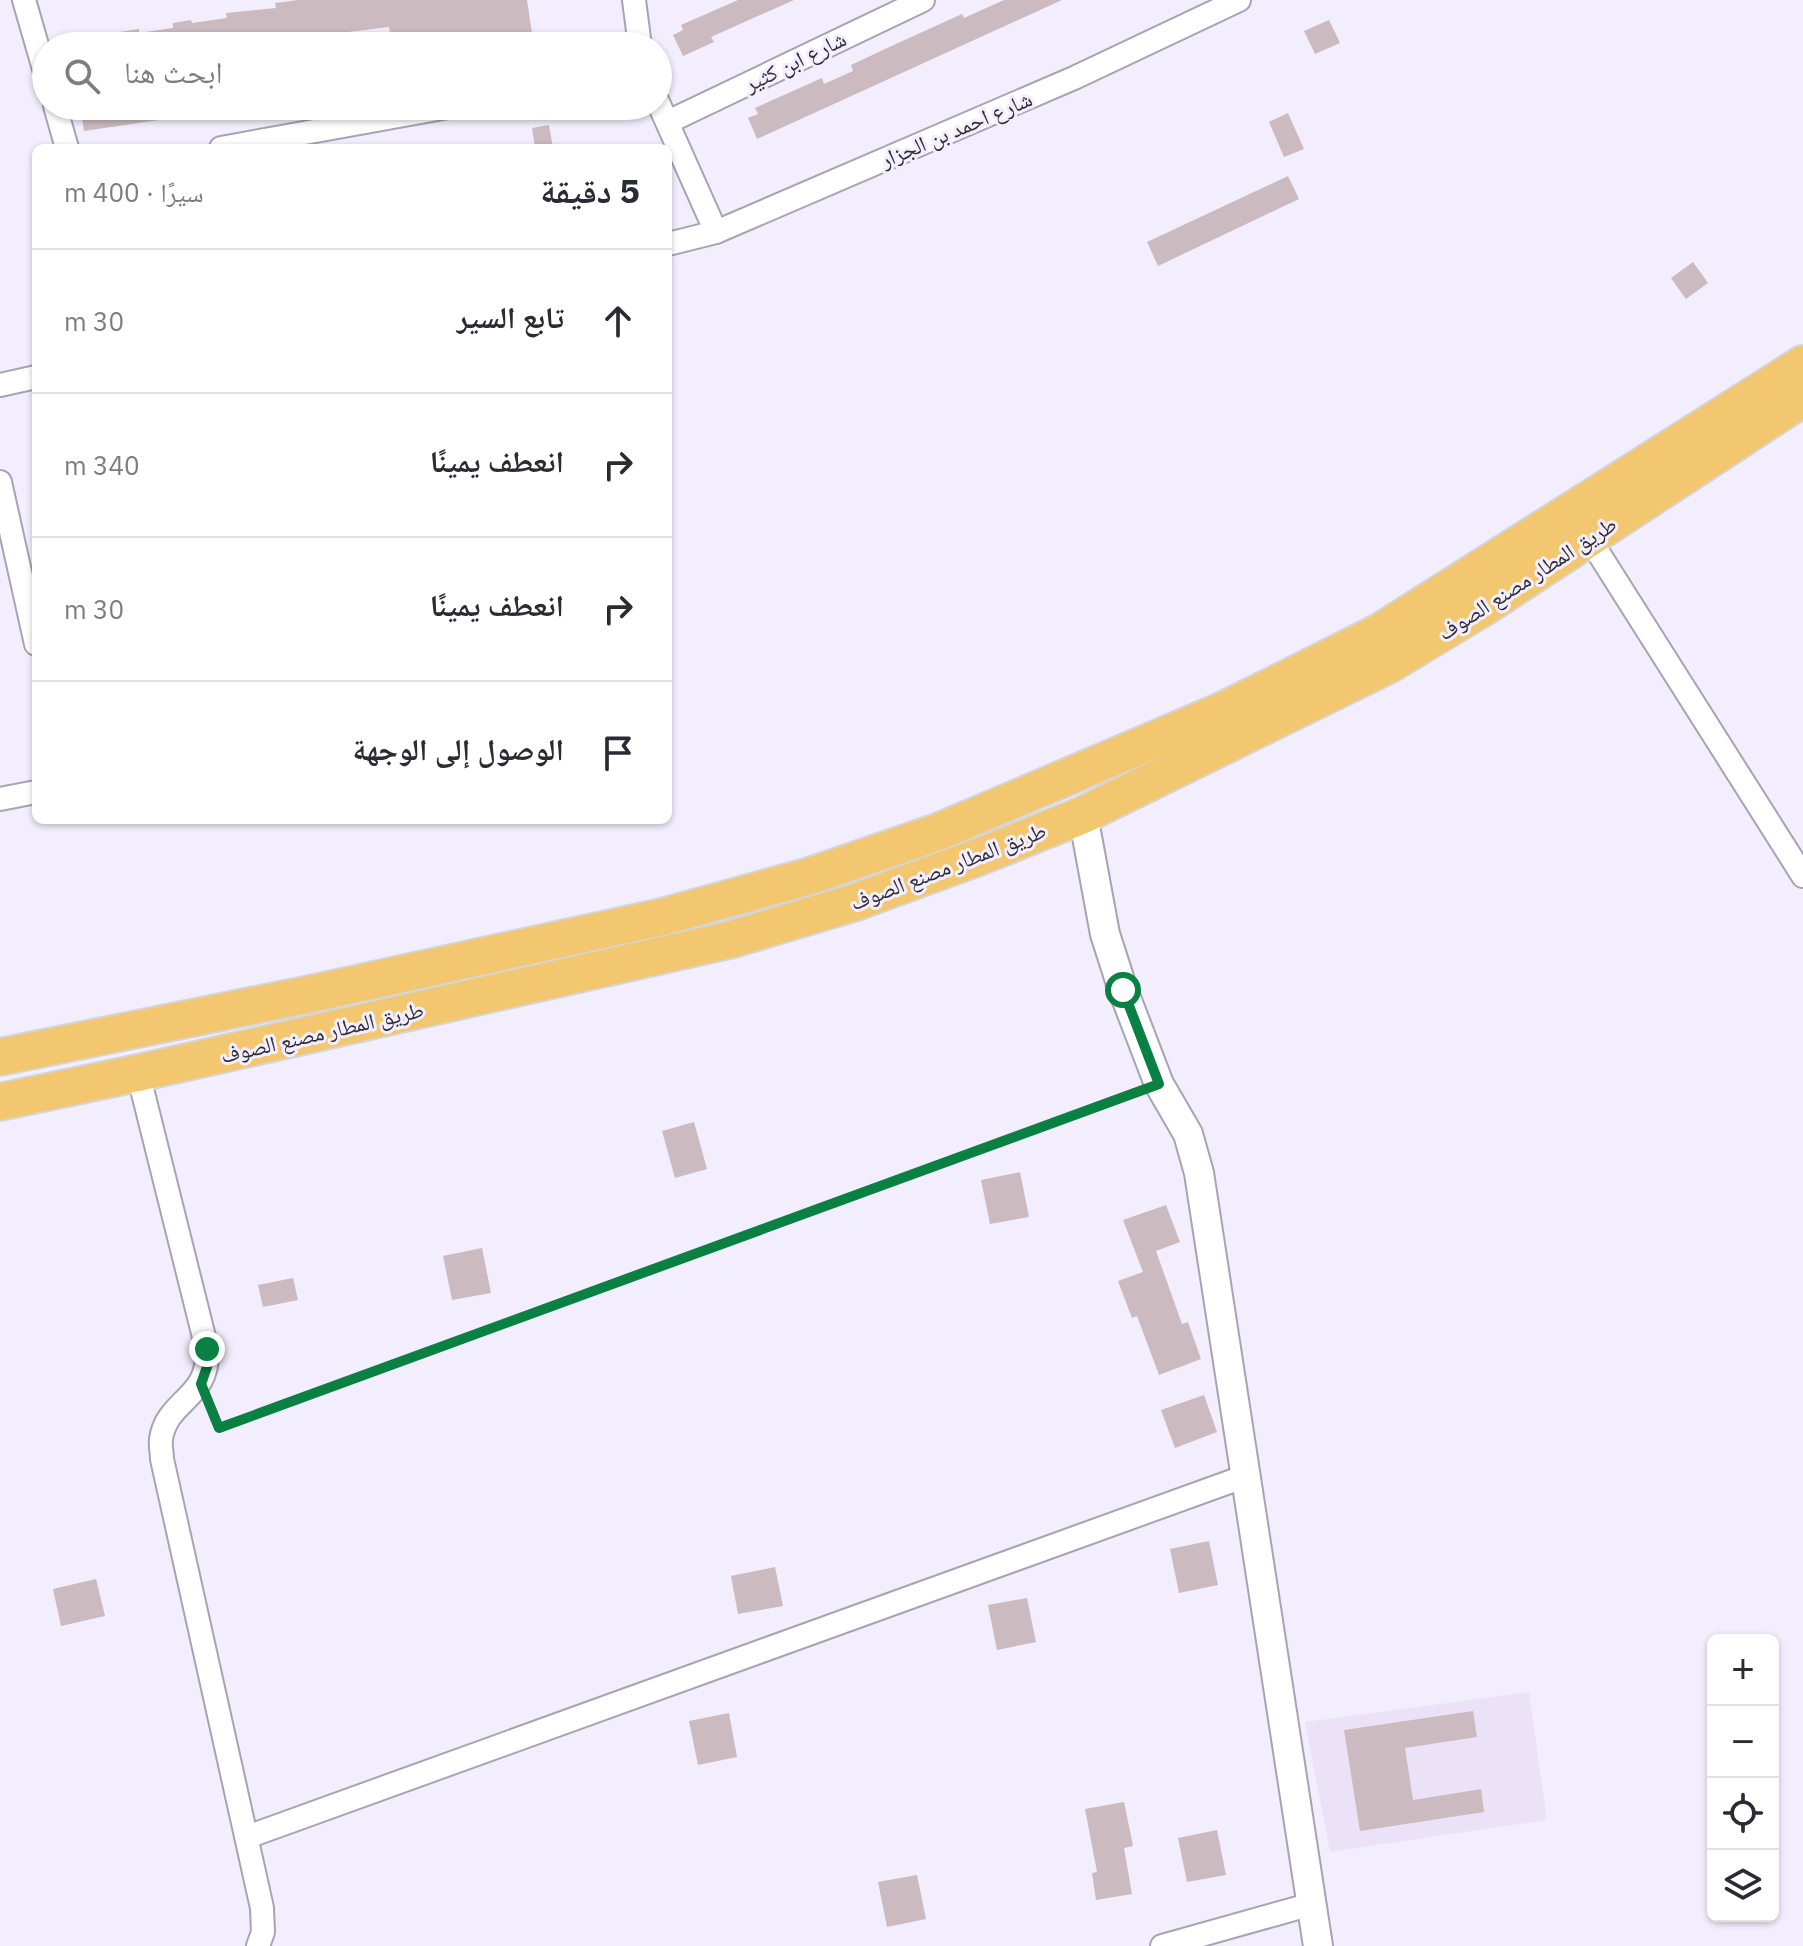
<!DOCTYPE html>
<html lang="ar">
<head>
<meta charset="utf-8">
<style>
	:root { --surface:#fff; --page:#f7f7f7; --text:#2b2b33; --muted:#7c7c81; --line:#e1e1e2 }
	body { margin:0; font-family:"IBM Plex Sans","Noto Naskh Arabic",sans-serif; background:var(--page); color:var(--text); direction:rtl }
	.controls { position:absolute; right:24px; bottom:24px; display:grid; overflow:hidden; border-radius:12px; box-shadow:0 2px 6px #0004 }
	.controls button { width:72px; height:72px; display:grid; place-items:center; padding:0; border:0; border-bottom:2px solid var(--line); background:var(--surface); color:var(--text); font:40px sans-serif }
	.stop { position:absolute; width:24px; height:24px; margin:-18px; border:6px solid #0b8043; border-radius:50%; background:#fff }
	.stop.end { background:#0b8043; border-color:#fff; box-shadow:0 2px 8px #0008 }
	.list { margin:0; padding:0; list-style:none }
	h2 { display:flex; justify-content:space-between; align-items:center; height:104px; margin:0; padding:0 32px; font-size:34px }
	h2 small { font-size:26px; font-weight:400; color:var(--muted) }
	.list li { display:grid; grid-template-columns:52px 1fr auto; gap:24px; align-items:center; box-sizing:border-box; height:144px; padding:0 32px; border-top:2px solid var(--line) }
	.list b { display:block; font-size:30px; white-space:nowrap }
	.list em { font-size:26px; font-style:normal; color:var(--muted) }
	.icon { flex:none; width:44px; height:44px; fill:none; stroke:currentColor; stroke-width:2; stroke-linecap:round; stroke-linejoin:round }
	.map { position:relative; flex:none; width:1803px; height:1946px; overflow:hidden; direction:ltr }
	.search { position:absolute; background:var(--surface); box-shadow:0 2px 6px #0004; left:32px; top:32px; width:640px; height:88px; display:flex; align-items:center; gap:20px; box-sizing:border-box; padding:0 28px; border-radius:44px; color:var(--muted); font-size:30px }
	.panel { position:absolute; background:var(--surface); box-shadow:0 2px 6px #0004; left:32px; top:144px; width:640px; height:680px; border-radius:12px; direction:rtl }
	.map>svg:first-child { display:block }
</style>
</head>
<body>
<div class="map">
<svg width="1803" height="1946" viewBox="0 0 1803 1946">
	<rect width="100%" height="100%" fill="#f3eefd"/>
	<polygon fill="#ece2f7" points="1529,1692 1547,1820 1330,1852 1305,1722"/>
	<g fill="#cbbabf">
		<polygon points="298,0 527,0 534,46 392,46 389,27 308,37 308,41 264,46 113,46 112,36 121,35 120,32 139,29 139,33 173,28 173,23 191,20 192,23 227,18 226,13 276,8 275,3"/>
		<polygon points="738,0 794,0 711,37 714,42 683,56 673,35 683,30 681,25"/>
		<polygon points="1004,0 1062,0 757,139 748,118 758,114 755,108 822,78 824,84 853,71 851,65 898,43 962,14 964,18"/>
		<polygon points="1329,20 1340,43 1315,54 1304,31"/>
		<polygon points="80,106 192,106 193,115 84,131"/>
		<polygon points="1288,113 1304,149 1284,157 1269,122"/>
		<polygon points="549,125 553,148 535,148 532,128"/>
		<polygon points="1288,176 1299,199 1158,266 1147,242"/>
		<polygon points="1693,262 1708,283 1686,299 1671,278"/>
		<polygon points="694,1122 707,1169 675,1178 662,1131"/>
		<polygon points="1020,1172 1029,1217 990,1224 981,1180"/>
		<polygon points="1166,1205 1180,1242 1156,1251 1182,1324 1188,1322 1201,1359 1159,1375 1137,1316 1132,1318 1118,1281 1143,1272 1123,1220"/>
		<polygon points="482,1248 491,1293 452,1300 443,1256"/>
		<polygon points="293,1278 298,1300 263,1307 258,1285"/>
		<polygon points="1204,1395 1217,1432 1175,1448 1161,1410"/>
		<polygon points="1209,1541 1218,1585 1179,1593 1170,1549"/>
		<polygon points="775,1567 783,1606 738,1614 731,1576"/>
		<polygon points="96,1579 105,1616 61,1626 53,1589"/>
		<polygon points="1027,1598 1036,1642 997,1650 988,1605"/>
		<polygon points="1473,1711 1477,1737 1405,1748 1413,1800 1481,1789 1484,1812 1360,1831 1344,1730"/>
		<polygon points="729,1713 737,1757 698,1765 689,1721"/>
		<polygon points="1124,1802 1133,1846 1124,1848 1132,1894 1096,1900 1092,1873 1097,1872 1085,1809"/>
		<polygon points="1217,1830 1226,1875 1187,1882 1178,1838"/>
		<polygon points="917,1875 926,1919 887,1927 878,1882"/>
	</g>
	<g fill="none" stroke-linecap="round" stroke-linejoin="round">
		<g stroke="#a7a3b1" stroke-width="26">
			<g id="minor">
				<polyline points="24,0 46,76"/>
				<polyline points="634,0 640,46"/>
				<polyline points="658,102 716,232"/>
				<polyline points="55,106 67,148"/>
				<polyline points="668,122 923,0"/>
				<polyline points="221,148 454,106"/>
				<polyline points="668,244 716,232 1074,78 1239,0"/>
				<polyline points="0,385 36,377"/>
				<polyline points="0,482 36,644"/>
				<polyline points="1589,538 1803,876"/>
				<polyline points="0,799 36,792"/>
				<path d="M138,1073l69,276c3,50 -40,50 -46,90 -1,6 1,14 1,20l100,449 1,24 -5,14"/>
				<polyline points="247,1837 1246,1476"/>
				<polyline points="1162,1946 1312,1904"/>
			</g>
		</g>
		<g stroke="#a7a3b1" stroke-width="32">
			<polyline id="tertiary" points="1083,815 1105,934 1123,990 1159,1084 1188,1134 1199,1173 1318,1946"/>
		</g>
		<g stroke="#d5d5d6" stroke-width="40">
			<g id="trunk">
				<polyline points="0,1057 310,994 662,917 810,876 938,832 1222,711 1380,632 1803,364"/>
				<polyline points="0,1102 138,1073 729,940 856,902 981,856 1083,815 1390,664 1484,607 1803,398"/>
			</g>
		</g>
		<polyline stroke="#898690" stroke-width="4" stroke-dasharray="8 4" stroke-linecap="butt" points="209,1405 219,1428 1137,1092"/>
		<use href="#minor" stroke="#fff" stroke-width="22"/>
		<use href="#tertiary" stroke="#fff" stroke-width="28"/>
		<use href="#trunk" stroke="#f2c770" stroke-width="36"/>
	</g>
	<g fill="none" stroke-linecap="round" stroke-linejoin="round">
		<polyline stroke="#0b8043" stroke-width="10" points="207,1349 208,1364 201,1384 219,1428 1159,1084 1123,990"/>
	</g>
	<g text-anchor="middle" stroke-width="6" stroke-linejoin="round" paint-order="stroke">
		<g font-size="22" fill="#2f2d33" stroke="#f3eefd">
			<text transform="translate(795 61) rotate(-26)" y="8">شارع ابن كثير</text>
			<text transform="translate(956 129) rotate(-23)" y="8">شارع احمد بن الجزار</text>
			<text transform="translate(1527 578) rotate(-33)" y="8">طريق المطار مصنع الصوف</text>
			<text transform="translate(948 866) rotate(-21)" y="8">طريق المطار مصنع الصوف</text>
			<text transform="translate(322 1032) rotate(-13)" y="8">طريق المطار مصنع الصوف</text>
		</g>
	</g>
</svg>
<div class="controls">
<button>+</button>
<button>−</button>
<button><svg class="icon" aria-label="locate" viewBox="0 0 24 24"><circle cx="12" cy="12" r="6"/><path d="M12 2v4M12 18v4M2 12h4M18 12h4"/></svg></button>
<button><svg class="icon" aria-label="layers" viewBox="0 0 24 24"><path d="M12 4l9 5-9 5-9-5zM3 14l9 5 9-5"/></svg></button>
</div>
<div class="stop" style="left:1123px;top:990px"></div>
<div class="stop end" style="left:207px;top:1349px"></div>
<div class="search"><svg class="icon" aria-label="search" viewBox="0 0 24 24"><circle cx="10" cy="10" r="6"/><path d="M15 15l6 6"/></svg>ابحث هنا</div>
<section class="panel">
<h2>5 دقيقة<small>سيرًا · 400 m</small></h2>
<ul class="list">
<li><svg class="icon" aria-label="ahead" viewBox="0 0 24 24"><path d="M12 20V5M6 11l6-6 6 6"/></svg><div><b>تابع السير</b></div><em>30 m</em></li>
<li><svg class="icon" aria-label="right" viewBox="0 0 24 24"><path d="M7 20v-9h11M14 6l5 5-5 5"/></svg><div><b>انعطف يمينًا</b></div><em>340 m</em></li>
<li><svg class="icon" aria-label="right" viewBox="0 0 24 24"><path d="M7 20v-9h11M14 6l5 5-5 5"/></svg><div><b>انعطف يمينًا</b></div><em>30 m</em></li>
<li><svg class="icon" aria-label="arrive" viewBox="0 0 24 24"><path d="M6 21V4h12l-3 4 3 4H6"/></svg><div><b>الوصول إلى الوجهة</b></div></li>
</ul>
</section>
</div>
</body>
</html>
